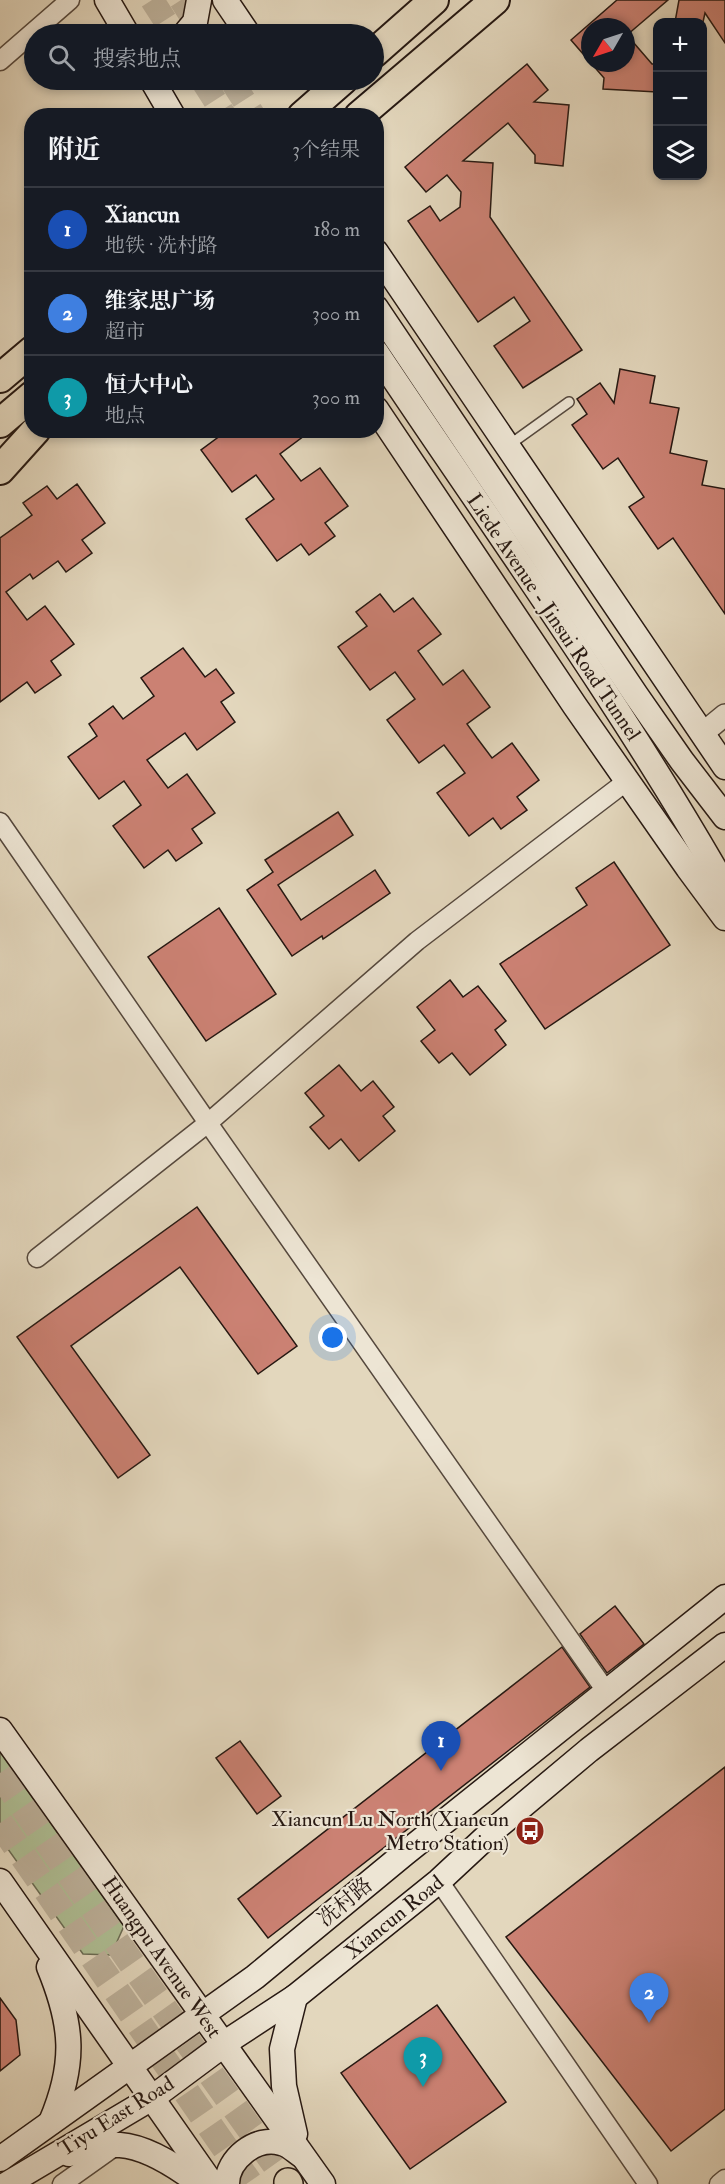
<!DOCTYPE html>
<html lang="zh">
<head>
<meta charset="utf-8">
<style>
	:root { --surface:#171b24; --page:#242831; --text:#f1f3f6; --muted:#9ea1a6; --line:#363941; --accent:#c59692 }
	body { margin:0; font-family:"IM FELL Double Pica","Noto Serif SC",serif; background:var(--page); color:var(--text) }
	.controls { position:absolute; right:18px; top:18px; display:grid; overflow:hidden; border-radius:12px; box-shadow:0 3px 9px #0003 }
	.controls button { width:54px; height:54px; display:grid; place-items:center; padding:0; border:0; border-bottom:2px solid var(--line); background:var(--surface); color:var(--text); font:30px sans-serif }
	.compass { position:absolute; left:581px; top:18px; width:54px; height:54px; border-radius:50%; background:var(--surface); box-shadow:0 3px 9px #0003; rotate:231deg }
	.you { position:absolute; left:333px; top:1338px; width:21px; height:21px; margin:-15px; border:4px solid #fff; border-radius:50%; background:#1a73e8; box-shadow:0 0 0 9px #1a73e833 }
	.badge { display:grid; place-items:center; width:39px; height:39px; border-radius:50%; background:var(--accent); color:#fff; font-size:20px; font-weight:700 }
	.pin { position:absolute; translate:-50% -50px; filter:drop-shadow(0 2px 3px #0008) }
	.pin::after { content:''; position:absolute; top:32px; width:21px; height:18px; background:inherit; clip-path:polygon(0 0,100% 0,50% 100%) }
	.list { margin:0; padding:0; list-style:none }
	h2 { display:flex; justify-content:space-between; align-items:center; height:78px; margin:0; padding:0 24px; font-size:26px }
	h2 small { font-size:20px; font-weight:400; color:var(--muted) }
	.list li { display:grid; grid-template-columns:39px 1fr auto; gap:18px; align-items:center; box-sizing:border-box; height:84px; padding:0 24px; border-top:2px solid var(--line) }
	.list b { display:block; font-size:22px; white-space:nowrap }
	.list p { margin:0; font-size:20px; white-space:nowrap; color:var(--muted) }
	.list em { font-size:20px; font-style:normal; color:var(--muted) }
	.icon { flex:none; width:33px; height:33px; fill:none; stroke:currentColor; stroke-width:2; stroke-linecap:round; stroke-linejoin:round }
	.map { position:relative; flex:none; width:725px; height:2184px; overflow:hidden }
	.search { position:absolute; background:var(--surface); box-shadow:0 3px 9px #0003; left:24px; top:24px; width:360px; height:66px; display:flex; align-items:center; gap:15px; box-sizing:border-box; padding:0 21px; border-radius:33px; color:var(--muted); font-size:22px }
	.panel { position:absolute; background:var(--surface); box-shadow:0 3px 9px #0003; left:24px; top:108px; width:360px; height:330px; border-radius:24px }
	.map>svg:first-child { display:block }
</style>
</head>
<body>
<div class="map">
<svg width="725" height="2184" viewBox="0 0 725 2184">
	<rect width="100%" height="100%" fill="#e3d7bd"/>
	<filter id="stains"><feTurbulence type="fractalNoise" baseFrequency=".00333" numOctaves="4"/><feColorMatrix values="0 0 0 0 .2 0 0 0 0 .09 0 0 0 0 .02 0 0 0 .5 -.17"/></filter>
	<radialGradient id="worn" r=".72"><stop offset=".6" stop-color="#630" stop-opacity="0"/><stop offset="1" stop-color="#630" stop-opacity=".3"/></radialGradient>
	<polygon fill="#afbf95" stroke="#6a6c54" stroke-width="1.5" points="0,1752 124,1926 111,1955 83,1954 0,1838"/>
	<g fill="#cb8173" stroke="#261812" stroke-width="1.5">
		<polygon points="617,0 668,0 627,35 652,64 657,64 657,92 603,89 604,78 591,63 626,63 626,27 590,27 590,62 571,40"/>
		<polygon points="679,0 725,0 725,43 705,13 703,22 675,22"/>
		<polygon points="527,64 548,90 534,102 569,105 563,166 535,163 535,155 508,123 463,161 493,163 490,217 582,350 523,388 494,346 530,321 514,297 478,322 408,221 430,206 440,221 460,207 461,192 447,175 426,192 405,167"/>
		<polygon points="620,369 655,376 650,403 679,408 670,453 707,461 702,485 725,489 725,614 673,538 658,549 629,507 644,497 618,458 603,469 572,425 587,414 577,399 600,383 614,403"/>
		<polygon points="228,430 312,430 280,454 301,481 320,468 348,506 325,523 335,536 309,555 301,544 277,561 246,519 274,499 256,475 232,492 201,450"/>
		<polygon points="77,484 105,523 82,540 92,553 66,572 58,561 33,579 30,574 6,592 27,620 45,606 74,644 51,661 61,675 35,693 27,682 0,702 0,538 32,515 23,503 47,486 57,499"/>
		<polygon points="380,594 394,612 413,598 441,634 418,651 443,685 463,670 490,707 467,724 477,738 492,758 512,743 539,780 517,797 527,810 501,829 493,818 469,836 437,793 465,773 444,745 419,763 387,720 415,699 395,672 370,690 338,647 367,626 356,612"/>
		<polygon points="183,648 205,677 216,669 234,693 221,702 235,722 197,750 185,733 147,760 168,788 187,774 215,813 192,829 202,843 176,861 168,850 144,868 113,826 141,805 124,781 99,799 68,757 97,736 89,724 113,706 123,719 154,696 141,678"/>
		<polygon points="338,812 353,835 278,885 301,920 375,870 390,893 323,939 322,936 292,956 247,890 273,872 265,860"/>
		<polygon points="614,862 670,945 545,1029 500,964 587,905 576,888"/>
		<polygon points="219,908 276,994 206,1041 148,957"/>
		<polygon points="450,980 463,997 478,986 506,1021 495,1030 506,1045 470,1075 452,1053 439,1063 421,1041 435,1030 417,1007"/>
		<polygon points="339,1065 361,1091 373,1081 394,1107 383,1116 395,1131 359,1161 341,1139 329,1149 310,1127 324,1116 305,1093"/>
		<polygon points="197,1207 297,1346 258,1374 180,1267 71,1346 150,1455 118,1478 17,1337"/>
		<polygon points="615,1606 644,1644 607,1673 580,1634"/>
		<polygon points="562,1647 590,1687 268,1938 238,1899"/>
		<polygon points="240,1741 281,1796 257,1814 216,1758"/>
		<polygon points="725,1767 725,2109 671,2151 506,1937"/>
		<polygon points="0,1998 16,2020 20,2055 0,2071"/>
		<polygon points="437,2005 506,2102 410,2169 341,2073"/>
	</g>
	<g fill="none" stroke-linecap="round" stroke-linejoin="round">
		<g stroke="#bdb19b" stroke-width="24" stroke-dasharray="24 12" stroke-linecap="butt">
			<polyline points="152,0 174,34"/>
			<polyline points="181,0 203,34"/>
			<polyline points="202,80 225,116"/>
			<polyline points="231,80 254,116"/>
		</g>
		<g stroke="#bdb19b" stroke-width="27" stroke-dasharray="27 14" stroke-linecap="butt">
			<polyline points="0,1773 135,1968 288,2182"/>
			<polyline points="0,1823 250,2184"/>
		</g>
		<g stroke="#55483d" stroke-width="12">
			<polyline id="service" points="509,445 569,402"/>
		</g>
		<g stroke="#55483d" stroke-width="21">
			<g id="minor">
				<polyline points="0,61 70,0"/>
				<polyline points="0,822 208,1123 606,1691"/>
				<polyline points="37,1258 208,1123 417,941 627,781"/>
				<polyline points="439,1881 648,2184"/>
				<polyline points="62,2184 117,2145"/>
				<polyline points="719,2184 725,2179"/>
			</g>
		</g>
		<g stroke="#55483d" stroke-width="24">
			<polyline id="tertiary" points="703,733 725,715"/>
		</g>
		<g stroke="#261812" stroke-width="27">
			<g id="secondary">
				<polyline points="107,0 127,34"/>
				<polyline points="225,0 248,34"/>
				<polyline points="185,34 195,22 199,0"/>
				<polyline points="152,80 173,116"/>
				<polyline points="376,252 725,767"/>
				<polyline points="376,308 636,695 682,761 725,817"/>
				<path d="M376,352c118,177 244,350 349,535"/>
				<polyline points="376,409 575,706 688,868 725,918"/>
				<polyline points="0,1730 323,2184"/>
				<polyline points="0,1881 212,2184"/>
				<path d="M49,1967c24,58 27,96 2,155"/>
				<polyline points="295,1997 282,2049 284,2086 295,2134"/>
				<path d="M69,2154c16,-5 35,-10 51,-9 27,2 59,23 80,39"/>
				<polyline points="0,2159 255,1977 404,1854 725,1597"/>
				<polyline points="7,2184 152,2098 234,2037 295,1997 439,1881 497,1827 589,1750 725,1645"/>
				<path d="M227,2184c0,-25 29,-48 54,-41 7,1 14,8 20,12"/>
			</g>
		</g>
		<g stroke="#261812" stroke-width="30">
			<polyline id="primary" points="288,2182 289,2184"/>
		</g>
		<g stroke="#261812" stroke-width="32">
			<g id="trunk">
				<polyline points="374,53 434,0"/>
				<polyline points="302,116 343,80"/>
				<polyline points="359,116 495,0"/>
				<polyline points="0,378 32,351"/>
				<polyline points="0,423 32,396"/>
				<polyline points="0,470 36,430"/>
			</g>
		</g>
		<use href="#service" stroke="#ede5d4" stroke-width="9"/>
		<use href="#minor" stroke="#ede5d4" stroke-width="18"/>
		<use href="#tertiary" stroke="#ede5d4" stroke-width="21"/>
		<use href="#secondary" stroke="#ede5d4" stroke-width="24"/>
		<use href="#primary" stroke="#e3d7bd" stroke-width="27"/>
		<use href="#trunk" stroke="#e3d7bd" stroke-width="28"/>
	</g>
	<defs>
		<g id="bus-disc" transform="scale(1.5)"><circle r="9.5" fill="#8f2418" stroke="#ede5d4"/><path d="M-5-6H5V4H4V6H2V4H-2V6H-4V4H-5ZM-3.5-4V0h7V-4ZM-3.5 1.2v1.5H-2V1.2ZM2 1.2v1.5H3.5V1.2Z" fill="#fff"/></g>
	</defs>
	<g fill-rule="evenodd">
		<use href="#bus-disc" x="530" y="1831"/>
	</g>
	<g text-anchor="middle" stroke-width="4.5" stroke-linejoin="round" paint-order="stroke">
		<g font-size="21" fill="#261812" stroke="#ede5d4">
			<text transform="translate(554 617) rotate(56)" y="7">Liede Avenue - Jinsui Road Tunnel</text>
			<text transform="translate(345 1902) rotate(-40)" y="7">冼村路</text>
			<text transform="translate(394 1917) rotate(-39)" y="7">Xiancun Road</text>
			<text transform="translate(162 1957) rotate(55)" y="7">Huangpu Avenue West</text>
			<text transform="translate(116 2116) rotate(-32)" y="7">Tiyu East Road</text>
		</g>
		<g font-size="21" fill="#261812" stroke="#ede5d4" text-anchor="end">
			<text x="509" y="1826">Xiancun Lu North(Xiancun<tspan x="509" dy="24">Metro Station)</tspan></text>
		</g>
	</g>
	<rect width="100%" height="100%" filter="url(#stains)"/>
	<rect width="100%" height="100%" fill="url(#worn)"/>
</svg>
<div class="controls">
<button>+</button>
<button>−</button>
<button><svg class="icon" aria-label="layers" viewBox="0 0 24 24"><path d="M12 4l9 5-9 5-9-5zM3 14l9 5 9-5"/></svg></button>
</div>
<svg class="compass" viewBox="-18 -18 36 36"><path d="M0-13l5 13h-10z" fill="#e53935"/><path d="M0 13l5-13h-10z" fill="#9ea1a6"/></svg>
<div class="you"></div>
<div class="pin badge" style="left:441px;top:1771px;background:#1a4fb4">1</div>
<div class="pin badge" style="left:649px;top:2023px;background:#3f7fe0">2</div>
<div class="pin badge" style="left:423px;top:2087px;background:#0f9aa8">3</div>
<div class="search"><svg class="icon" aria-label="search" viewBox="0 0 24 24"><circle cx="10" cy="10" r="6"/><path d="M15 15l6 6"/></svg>搜索地点</div>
<section class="panel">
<h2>附近<small>3个结果</small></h2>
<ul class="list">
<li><span class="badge" style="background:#1a4fb4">1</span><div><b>Xiancun</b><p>地铁 · 冼村路</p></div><em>180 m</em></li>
<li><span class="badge" style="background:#3f7fe0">2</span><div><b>维家思广场</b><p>超市</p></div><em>300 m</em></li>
<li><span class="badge" style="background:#0f9aa8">3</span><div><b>恒大中心</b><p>地点</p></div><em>300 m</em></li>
</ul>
</section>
</div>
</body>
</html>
